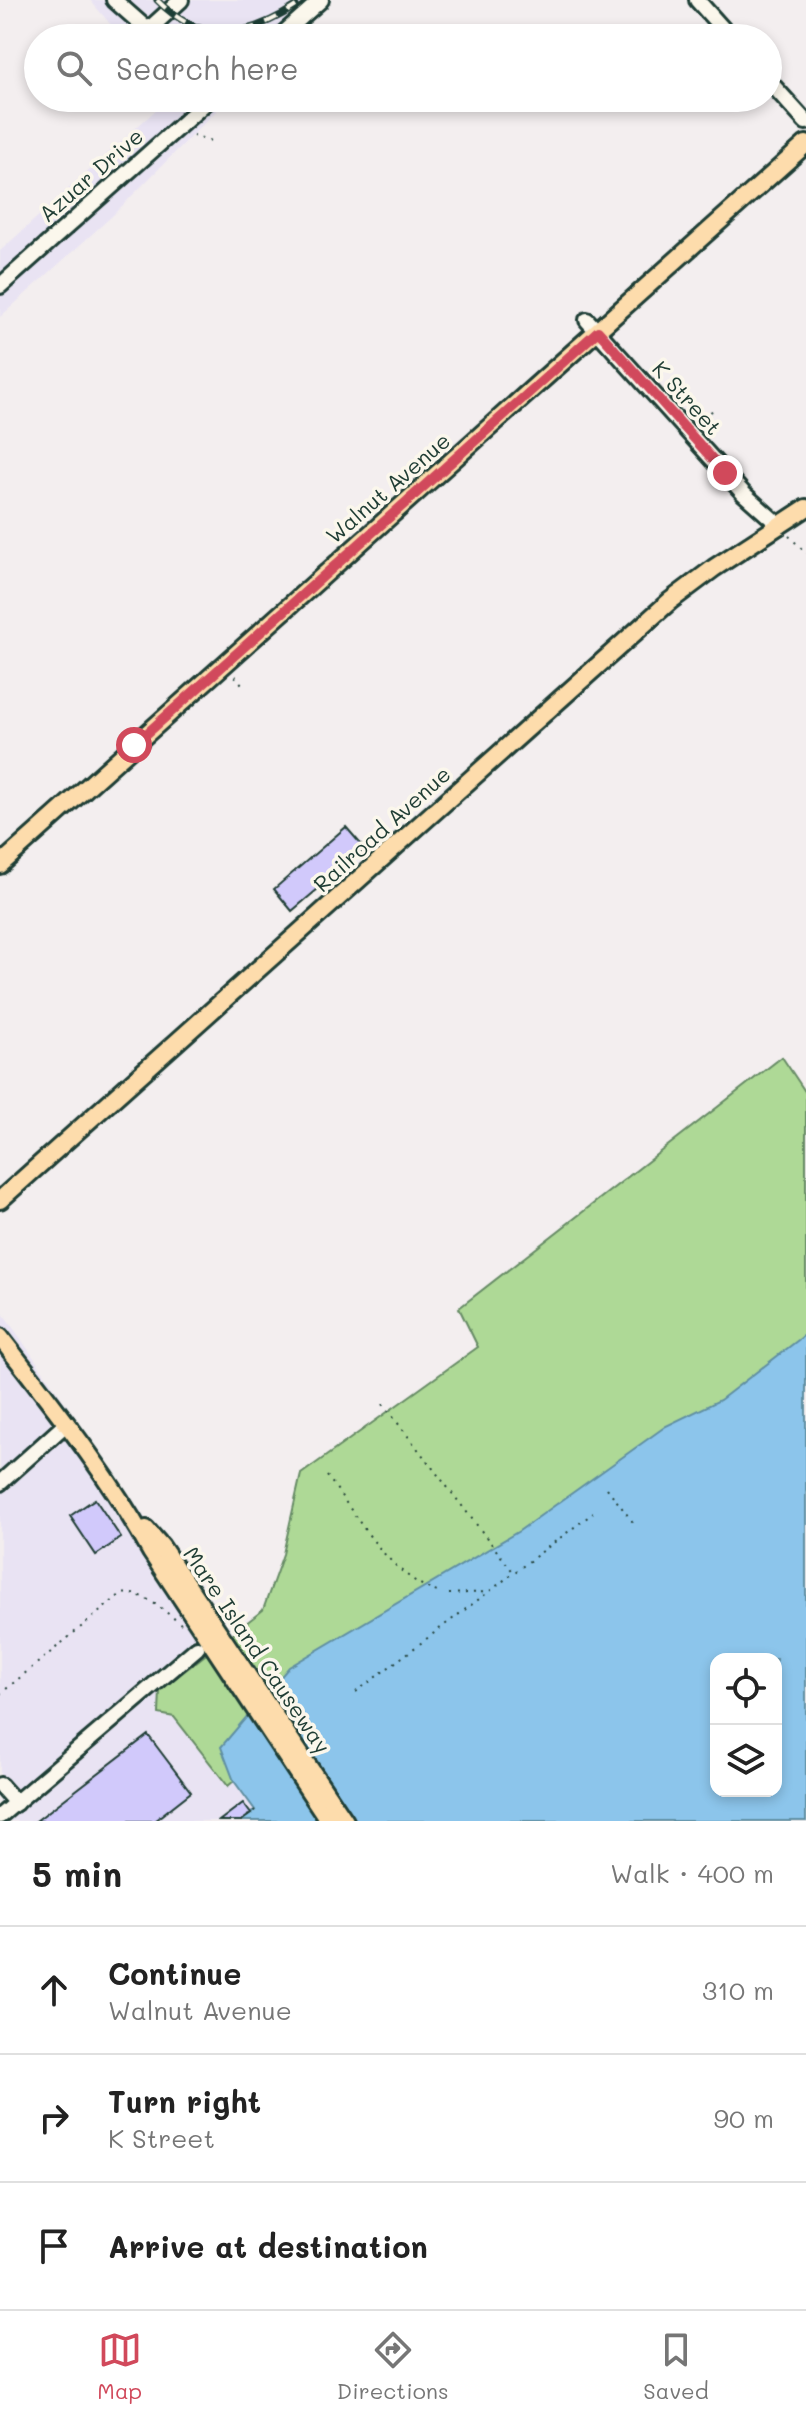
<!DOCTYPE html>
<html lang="en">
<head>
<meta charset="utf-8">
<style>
	:root { --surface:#fff; --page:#f2f2f2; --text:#222; --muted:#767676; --line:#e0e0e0; --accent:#d1495b }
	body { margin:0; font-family:Mali,sans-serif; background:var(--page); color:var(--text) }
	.controls { position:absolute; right:24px; bottom:24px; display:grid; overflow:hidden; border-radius:16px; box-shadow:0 4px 12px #0003 }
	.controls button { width:72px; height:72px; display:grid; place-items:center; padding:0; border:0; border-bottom:2px solid var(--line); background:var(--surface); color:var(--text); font:40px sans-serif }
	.stop { position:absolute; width:24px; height:24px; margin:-18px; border:6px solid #d1495b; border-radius:50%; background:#fff }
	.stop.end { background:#d1495b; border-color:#fff; box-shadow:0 2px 8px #0008 }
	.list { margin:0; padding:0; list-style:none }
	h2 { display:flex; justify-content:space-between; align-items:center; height:104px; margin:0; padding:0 32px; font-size:34px }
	h2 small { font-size:26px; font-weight:400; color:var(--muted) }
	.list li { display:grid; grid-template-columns:52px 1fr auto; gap:24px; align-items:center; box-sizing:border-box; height:128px; padding:0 32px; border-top:2px solid var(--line) }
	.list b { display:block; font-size:30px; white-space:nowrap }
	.list p { margin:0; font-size:26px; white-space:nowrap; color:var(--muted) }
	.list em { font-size:26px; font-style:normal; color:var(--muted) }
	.icon { flex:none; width:44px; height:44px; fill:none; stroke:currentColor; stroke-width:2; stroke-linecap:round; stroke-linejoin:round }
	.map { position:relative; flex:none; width:806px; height:1821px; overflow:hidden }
	.search { position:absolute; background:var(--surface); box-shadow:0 4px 12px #0003; left:24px; right:24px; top:24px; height:88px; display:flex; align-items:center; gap:20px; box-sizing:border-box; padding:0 28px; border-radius:44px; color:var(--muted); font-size:30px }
	.sheet { height:488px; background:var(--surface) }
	nav { display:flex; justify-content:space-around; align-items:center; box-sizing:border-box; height:112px; border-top:2px solid var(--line); background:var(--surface); font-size:22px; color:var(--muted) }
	nav a { display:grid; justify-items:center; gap:4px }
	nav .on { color:var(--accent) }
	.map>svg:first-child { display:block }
</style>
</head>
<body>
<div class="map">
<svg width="806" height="1821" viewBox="0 0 806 1821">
	<rect width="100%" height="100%" fill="#f3eeef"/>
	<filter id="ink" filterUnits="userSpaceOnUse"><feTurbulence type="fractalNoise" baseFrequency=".0125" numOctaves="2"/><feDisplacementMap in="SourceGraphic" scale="16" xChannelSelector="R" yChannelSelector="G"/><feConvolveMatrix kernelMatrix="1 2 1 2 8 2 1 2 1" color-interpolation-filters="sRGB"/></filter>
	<g filter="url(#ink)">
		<g fill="#e9e3f3">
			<polygon points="90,0 327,0 289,38 122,38"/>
			<polygon points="169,98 229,98 111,217 0,317 0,251"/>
			<polygon points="0,1309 227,1636 159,1714 174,1716 227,1785 234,1781 255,1810 241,1821 0,1821"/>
		</g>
		<polygon fill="#aed996" stroke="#668b65" stroke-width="2" points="782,1057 806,1093 806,1364 247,1739 234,1781 228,1786 174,1717 159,1714 160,1690 263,1610 283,1554 301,1474 478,1347 459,1308"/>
		<path fill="#8cc5eb" stroke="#608fa2" stroke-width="2" fill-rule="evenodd" d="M806,1334v487h-565l14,-11 -21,-29 -13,-34 68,-80 230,-136 147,-105 54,-26zM716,1659h60v132h-60z"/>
		<g fill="#d1c9fb" stroke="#1f3d34" stroke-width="2">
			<polygon points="346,827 365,849 292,911 274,889"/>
			<polygon points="95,1499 121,1538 96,1555 70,1516"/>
			<polygon points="148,1735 191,1792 154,1821 36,1821"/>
			<polygon points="243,1803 251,1814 241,1821 219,1821"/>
		</g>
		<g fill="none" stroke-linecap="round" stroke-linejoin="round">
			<g stroke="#1f3d34" stroke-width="20">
				<g id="minor">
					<polyline points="114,0 148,30 152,38"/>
					<polyline points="697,0 731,38"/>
					<polyline points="148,30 181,0"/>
					<polyline points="278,38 321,0"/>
					<polyline points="768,80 806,122"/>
					<polyline points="0,286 211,98"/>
					<polyline points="587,320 744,494 780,526"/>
					<polyline points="0,1483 67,1423"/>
					<polyline points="0,1785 16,1803"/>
					<polyline points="0,1816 197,1648"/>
				</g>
			</g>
			<g stroke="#1f3d34" stroke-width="22">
				<g id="major">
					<polyline points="0,865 806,144"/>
					<polyline points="0,1200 670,601 714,568 806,508"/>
					<path d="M0,1337c54,70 109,138 151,215l178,269"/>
					<polyline points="146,1529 161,1546 345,1821"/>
				</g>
			</g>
			<g stroke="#1f3d34" stroke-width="2" stroke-dasharray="2 6" stroke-linecap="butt">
				<polyline points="193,135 211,141"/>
				<polyline points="698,422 713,410"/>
				<polyline points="789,536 806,553"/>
				<polyline points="235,676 242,684"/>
				<polyline points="383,1404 514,1573"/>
				<path d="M327,1476c31,41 60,98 110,116"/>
				<polyline points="607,1488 635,1525"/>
				<polyline points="449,1594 488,1592"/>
				<polyline points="356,1692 593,1513"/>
				<path d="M0,1694l121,-100c22,-4 43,17 60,30"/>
				<polyline points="241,1821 255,1810"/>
			</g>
			<use href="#minor" stroke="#fbf7ec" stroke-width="14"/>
			<use href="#major" stroke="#fddcac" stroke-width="16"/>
			<g stroke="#1f3d34" stroke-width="7">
				<path id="rail" d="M157,0c44,45 90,38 139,6"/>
			</g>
			<use href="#rail" stroke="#fbf7ec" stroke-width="4" stroke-dasharray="12" stroke-linecap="butt"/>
		</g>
	</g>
	<g fill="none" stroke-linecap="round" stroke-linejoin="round" filter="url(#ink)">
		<polyline stroke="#d1495b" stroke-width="10" points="134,745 598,331 725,473"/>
	</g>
	<g text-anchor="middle" stroke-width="7" stroke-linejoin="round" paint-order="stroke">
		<g font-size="22" fill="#1f3d34" stroke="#fbf7ec">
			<text transform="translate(91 175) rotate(-41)" y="8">Azuar Drive</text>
			<text transform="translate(687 398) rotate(48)" y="8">K Street</text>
			<text transform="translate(388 488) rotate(-41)" y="8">Walnut Avenue</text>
			<text transform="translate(382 829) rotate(-42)" y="8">Railroad Avenue</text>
			<text transform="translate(257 1650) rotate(56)" y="8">Mare Island Causeway</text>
		</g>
	</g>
</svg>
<div class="controls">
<button><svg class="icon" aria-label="locate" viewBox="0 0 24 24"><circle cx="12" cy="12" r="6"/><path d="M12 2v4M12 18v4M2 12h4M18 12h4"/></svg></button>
<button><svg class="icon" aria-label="layers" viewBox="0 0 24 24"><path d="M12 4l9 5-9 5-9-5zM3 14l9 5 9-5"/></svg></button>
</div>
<div class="stop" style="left:134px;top:745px"></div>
<div class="stop end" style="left:725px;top:473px"></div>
<div class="search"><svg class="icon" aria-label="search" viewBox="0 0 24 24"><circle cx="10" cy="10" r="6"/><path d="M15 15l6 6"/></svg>Search here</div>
</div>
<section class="sheet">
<h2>5 min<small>Walk · 400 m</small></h2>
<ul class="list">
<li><svg class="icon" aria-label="ahead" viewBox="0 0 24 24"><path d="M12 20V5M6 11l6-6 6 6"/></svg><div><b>Continue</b><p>Walnut Avenue</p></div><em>310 m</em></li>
<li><svg class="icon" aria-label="right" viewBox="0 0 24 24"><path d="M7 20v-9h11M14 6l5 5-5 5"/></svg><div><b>Turn right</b><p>K Street</p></div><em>90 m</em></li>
<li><svg class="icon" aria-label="arrive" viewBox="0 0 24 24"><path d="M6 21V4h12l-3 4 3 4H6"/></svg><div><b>Arrive at destination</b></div></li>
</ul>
</section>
<nav>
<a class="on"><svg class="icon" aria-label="map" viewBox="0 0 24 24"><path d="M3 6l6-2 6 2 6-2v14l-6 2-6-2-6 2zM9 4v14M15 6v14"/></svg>Map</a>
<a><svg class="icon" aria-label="directions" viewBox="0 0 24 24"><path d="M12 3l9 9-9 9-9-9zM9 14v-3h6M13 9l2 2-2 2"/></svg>Directions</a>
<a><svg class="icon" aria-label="saved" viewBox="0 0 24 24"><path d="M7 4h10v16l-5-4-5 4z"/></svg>Saved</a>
</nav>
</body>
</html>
